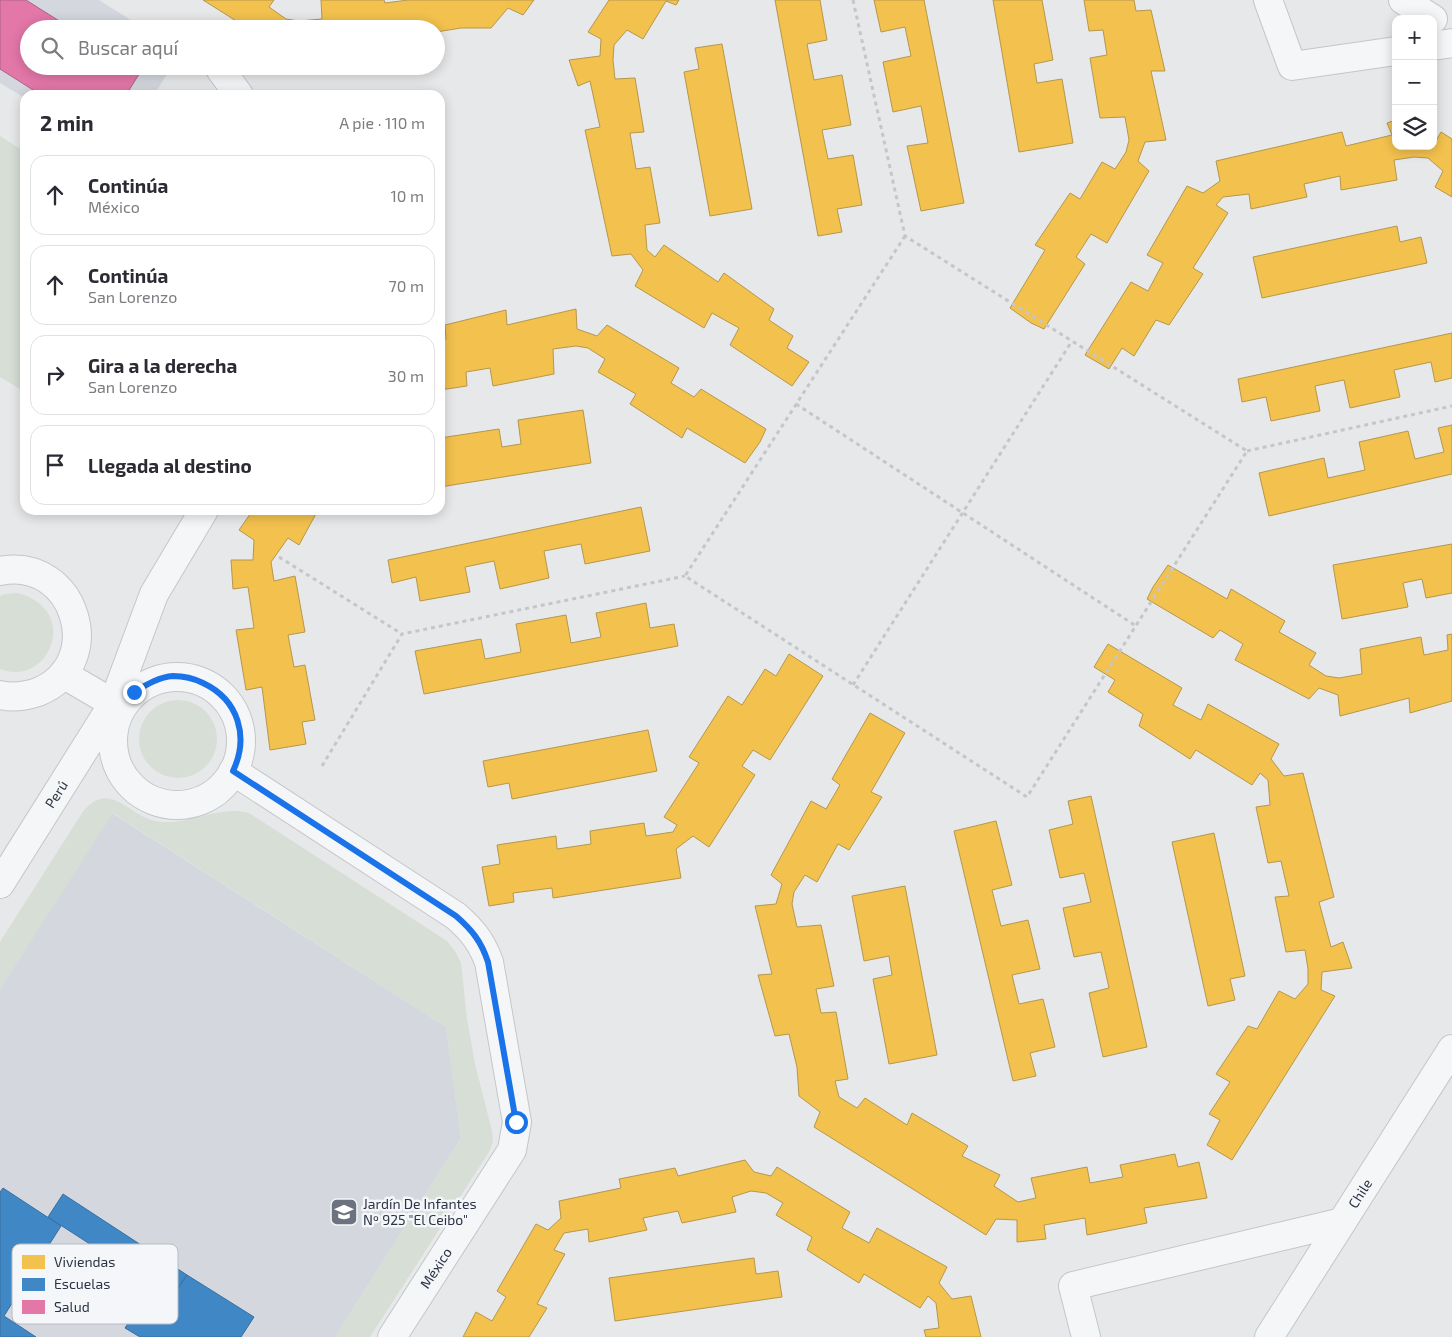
<!DOCTYPE html>
<html lang="es">
<head>
<meta charset="utf-8">
<style>
	:root { --surface:#fff; --page:#f2f2f3; --text:#2b2b33; --muted:#7c7c81; --line:#e1e1e2 }
	body { margin:0; font-family:"Exo 2",sans-serif; background:var(--page); color:var(--text) }
	.controls { position:absolute; right:15px; top:15px; display:grid; overflow:hidden; border-radius:10px; box-shadow:0 2px 12px #0003 }
	.controls button { width:45px; height:45px; display:grid; place-items:center; padding:0; border:0; border-bottom:1px solid var(--line); background:var(--surface); color:var(--text); font:25px sans-serif }
	.stop { position:absolute; width:15px; height:15px; margin:-11px; border:4px solid #1a73e8; border-radius:50%; background:#fff }
	.stop.end { background:#1a73e8; border-color:#fff; box-shadow:0 1px 5px #0008 }
	.list { margin:0; padding:0; list-style:none }
	h2 { display:flex; justify-content:space-between; align-items:center; height:65px; margin:0; padding:0 20px; font-size:21px }
	h2 small { font-size:16px; font-weight:400; color:var(--muted) }
	.list li { display:grid; grid-template-columns:32px 1fr auto; gap:15px; align-items:center; box-sizing:border-box; height:80px; margin:0 10px 10px; padding:0 10px; border:1px solid var(--line); border-radius:15px }
	.list b { display:block; font-size:19px; white-space:nowrap }
	.list p { margin:0; font-size:16px; white-space:nowrap; color:var(--muted) }
	.list em { font-size:16px; font-style:normal; color:var(--muted) }
	.icon { flex:none; width:28px; height:28px; fill:none; stroke:currentColor; stroke-width:2; stroke-linecap:round; stroke-linejoin:round }
	.map { position:relative; flex:none; width:1452px; height:1337px; overflow:hidden }
	.search { position:absolute; background:var(--surface); box-shadow:0 2px 12px #0003; left:20px; top:20px; width:425px; height:55px; display:flex; align-items:center; gap:12px; box-sizing:border-box; padding:0 18px; border-radius:28px; color:var(--muted); font-size:19px }
	.panel { position:absolute; background:var(--surface); box-shadow:0 2px 12px #0003; left:20px; top:90px; width:425px; height:425px; border-radius:15px }
	.map>svg:first-child { display:block }
</style>
</head>
<body>
<div class="map">
<svg width="1452" height="1337" viewBox="0 0 1452 1337">
	<rect width="100%" height="100%" fill="#e6e8ea"/>
	<g fill="#d4d7dd">
		<polygon points="0,0 99,0 145,29 29,29 29,66 172,66 154,95 25,95 25,98 0,83"/>
		<polygon points="112,813 446,1027 461,1138 335,1337 0,1337 0,989"/>
	</g>
	<g fill="#d6ded6">
		<polygon points="0,136 25,152 25,392 0,377"/>
		<path d="M18,593c64,18 30,95 -18,76v-73l5,-2z"/>
		<circle cx="178" cy="739" r="39"/>
		<path d="M106,798c23,4 31,22 56,24 30,2 58,-17 87,-9l198,128 8,10 6,12 6,56 8,45 17,67 1,11 -4,10 -119,185h-35l126,-199 -15,-111 -333,-214 -113,176v-47l82,-129c7,-9 13,-14 24,-15z"/>
	</g>
	<g fill="#f2c14e" stroke="#b6974b">
		<polygon points="203,0 274,0 269,7 286,19 299,21 322,19 321,0 384,0 385,3 408,0 534,0 523,15 508,8 491,28 461,28 436,32 436,29 249,29"/>
		<polygon points="609,0 679,0 676,5 666,1 643,39 627,30 614,45 613,60 615,79 635,78 644,132 630,133 636,169 650,167 660,223 645,225 647,250 655,257 664,245 718,282 724,273 774,309 769,320 793,336 787,348 809,362 792,386 730,345 739,328 712,313 704,328 635,286 643,270 631,254 612,256 585,130 600,127 590,81 578,86 569,60 600,56 601,39 588,32"/>
		<polygon points="775,0 820,0 827,40 807,44 814,80 842,75 851,125 822,130 828,159 853,155 862,205 837,209 842,232 818,236"/>
		<polygon points="874,0 924,0 964,203 921,211 907,146 928,143 921,106 893,112 883,62 911,56 905,27 881,32"/>
		<polygon points="993,0 1042,0 1053,60 1034,64 1037,83 1062,79 1073,143 1019,152"/>
		<polygon points="1084,0 1134,0 1136,11 1151,10 1165,71 1151,71 1166,140 1145,142 1138,161 1149,171 1107,243 1091,234 1076,257 1085,264 1044,329 1031,323 1010,308 1045,250 1035,245 1070,193 1080,199 1102,162 1115,169 1126,152 1129,140 1125,117 1100,118 1090,58 1107,55 1103,30 1089,31"/>
		<polygon points="722,44 752,209 710,216 684,72 699,69 695,48"/>
		<polygon points="1396,120 1396,146 1433,146 1441,132 1452,139 1452,197 1435,187 1443,171 1428,158 1414,157 1394,160 1397,180 1341,190 1340,176 1304,184 1307,197 1251,209 1249,194 1223,197 1216,205 1228,213 1193,268 1203,274 1169,325 1156,320 1134,356 1122,348 1109,369 1085,355 1131,282 1148,291 1163,263 1147,255 1187,186 1203,193 1220,181 1216,161 1342,132 1346,146 1392,135 1387,123"/>
		<polygon points="1397,226 1400,242 1421,237 1427,263 1262,298 1253,257"/>
		<polygon points="576,309 577,329 597,336 607,325 679,368 671,383 694,397 701,389 766,429 760,442 745,463 687,428 682,438 630,404 636,394 598,372 605,359 588,348 576,346 553,349 554,374 493,386 490,368 466,372 467,386 440,390 440,340 446,339 445,325 506,310 507,325"/>
		<polygon points="1452,333 1452,378 1435,382 1431,362 1394,370 1400,397 1350,408 1344,380 1315,386 1320,411 1271,421 1266,397 1242,402 1238,379"/>
		<polygon points="583,410 591,463 440,487 440,438 499,429 502,447 521,444 518,420"/>
		<polygon points="1452,425 1452,474 1269,516 1259,473 1324,458 1328,478 1365,470 1359,442 1408,431 1415,459 1444,452 1438,428"/>
		<polygon points="641,507 650,551 585,564 581,544 544,551 549,578 500,589 494,561 465,567 470,592 420,601 416,577 392,583 388,560"/>
		<polygon points="253,510 318,510 299,545 288,538 271,562 274,581 295,576 305,632 288,635 294,667 305,665 315,720 302,722 306,744 270,750 262,687 246,690 236,630 254,628 248,587 233,589 231,560 253,560 254,540 239,530"/>
		<polygon points="1452,544 1452,593 1426,598 1422,579 1403,583 1408,607 1342,619 1333,565"/>
		<polygon points="1168,565 1227,599 1231,589 1285,621 1279,632 1316,653 1309,665 1326,676 1339,678 1362,674 1360,649 1421,637 1424,655 1448,650 1447,635 1452,634 1452,701 1410,713 1409,698 1340,716 1338,695 1319,688 1309,699 1235,660 1243,644 1220,630 1213,638 1147,599 1153,587"/>
		<polygon points="646,603 650,628 674,624 678,646 424,694 415,651 481,639 485,659 521,652 516,624 566,615 571,643 601,637 596,613"/>
		<polygon points="1108,644 1182,688 1173,705 1201,720 1208,704 1279,744 1271,759 1284,776 1303,773 1334,897 1319,902 1331,947 1343,942 1352,968 1322,972 1321,990 1335,996 1232,1160 1207,1145 1220,1120 1209,1114 1230,1082 1216,1074 1248,1026 1257,1029 1279,991 1295,999 1308,984 1308,969 1305,950 1286,952 1275,897 1289,896 1281,861 1268,863 1256,807 1270,805 1268,780 1260,773 1252,785 1196,750 1190,759 1139,726 1143,714 1108,692 1115,680 1094,667"/>
		<polygon points="789,654 823,676 770,760 753,750 742,766 755,775 709,847 693,836 676,849 681,878 553,898 552,888 513,893 514,902 489,906 482,867 500,864 497,845 556,836 557,849 591,844 590,831 644,823 646,836 673,832 677,825 664,817 699,763 689,757 728,696 742,705 765,669 776,676"/>
		<polygon points="870,713 905,733 871,792 882,797 849,850 838,844 817,882 805,875 794,892 792,904 797,927 821,925 834,986 816,989 821,1013 836,1012 848,1079 835,1081 839,1097 857,1108 865,1098 907,1125 912,1113 968,1146 962,1156 1000,1175 994,1186 1018,1202 1036,1198 1031,1178 1087,1167 1090,1183 1123,1177 1120,1165 1175,1154 1178,1167 1199,1162 1207,1198 1144,1208 1147,1223 1087,1235 1085,1218 1044,1225 1046,1239 1017,1242 1017,1220 996,1219 986,1235 814,1127 820,1112 799,1096 797,1067 789,1034 775,1036 758,975 772,974 755,906 776,904 782,884 771,875 811,801 826,809 840,785 832,779"/>
		<polygon points="648,730 657,771 512,799 509,783 488,787 483,761"/>
		<polygon points="1091,796 1147,1047 1103,1057 1089,993 1109,988 1101,952 1074,957 1063,908 1091,902 1084,873 1060,878 1049,830 1073,824 1068,801"/>
		<polygon points="996,821 1012,885 992,890 1001,926 1028,920 1040,969 1012,975 1019,1004 1043,999 1055,1047 1030,1053 1036,1076 1013,1081 954,831"/>
		<polygon points="1214,833 1245,976 1230,979 1235,1000 1208,1006 1172,842"/>
		<polygon points="905,886 937,1055 889,1064 873,979 892,975 889,956 864,961 852,896"/>
		<polygon points="745,1160 754,1172 771,1176 777,1167 850,1212 842,1228 869,1243 877,1228 947,1267 939,1283 952,1299 971,1296 981,1337 926,1337 924,1330 939,1328 936,1303 928,1296 920,1308 864,1274 859,1283 807,1250 812,1237 776,1215 783,1203 766,1193 751,1191 732,1197 736,1212 682,1223 678,1211 643,1218 647,1230 589,1242 588,1229 564,1233 554,1250 565,1254 537,1304 547,1308 529,1337 463,1337 476,1312 492,1321 506,1297 497,1291 536,1224 548,1230 561,1218 559,1201 621,1188 619,1179 675,1168 678,1176"/>
		<polygon points="754,1258 756,1274 778,1271 782,1297 615,1321 609,1278"/>
	</g>
	<g fill="#3f88c5" stroke="#396f9f">
		<polygon points="3,1188 61,1226 4,1316 36,1337 0,1337 0,1192"/>
		<polygon points="63,1194 187,1275 172,1297 48,1217"/>
		<polygon points="187,1275 254,1317 241,1337 140,1337 125,1328 153,1285 172,1297"/>
	</g>
	<polygon fill="#e377a8" stroke="#ac638a" points="0,0 26,0 72,29 29,29 29,66 133,66 141,71 126,95 41,95 0,69"/>
	<g fill="none" stroke-linecap="round" stroke-linejoin="round">
		<g stroke="#c4c6c8" stroke-width="30">
			<g id="street">
				<polyline points="1268,0 1292,66 1396,51"/>
				<polyline points="1403,0 1433,19"/>
				<polyline points="1433,46 1452,43"/>
				<polyline points="220,69 239,95"/>
				<path d="M0,571c76,-15 108,93 38,121 -12,4 -26,6 -38,3"/>
				<polyline points="63,674 121,708"/>
				<circle cx="177" cy="741" r="64"/>
				<path d="M233,771l223,145c16,14 25,25 33,46l28,160 -5,28 -120,187"/>
				<path id="s1" d="M0,884l113,-180 41,-110 50,-84"/>
				<polyline points="1086,1337 1073,1286 1342,1222"/>
				<path id="s2" d="M1269,1337l183,-288"/>
			</g>
		</g>
		<g stroke="#c5c6ca" stroke-width="3" stroke-dasharray="4 4" stroke-linecap="butt">
			<polyline points="853,0 905,236 1247,451 1027,797 685,576 905,236"/>
			<polyline points="796,404 1136,626"/>
			<polyline points="1247,451 1452,406"/>
			<polyline points="279,557 402,634"/>
			<polyline points="853,685 1072,341"/>
			<polyline points="322,766 402,634 685,576"/>
		</g>
		<use href="#street" stroke="#f5f6f7" stroke-width="28"/>
	</g>
	<g fill="none" stroke-linecap="round" stroke-linejoin="round">
		<path stroke="#1a73e8" stroke-width="6" d="M134,692c12,-7 25,-15 39,-16 11,0 22,3 30,7 36,17 46,54 30,88l223,145c16,14 25,25 32,46l28,160"/>
	</g>
	<defs>
		<g id="school-square" transform="scale(1.4375)"><rect x="-9" y="-9" width="18" height="18" rx="4" fill="#6c737f" stroke="#f4f6f9"/><path d="M0-5L7-2L0 1L-7-2ZM-4 1L0 2.5L4 1V4Q0 6-4 4Z" fill="#fff"/></g>
	</defs>
	<g fill-rule="evenodd">
		<use href="#school-square" x="344" y="1212"/>
	</g>
	<g text-anchor="middle" stroke-width="5" stroke-linejoin="round" paint-order="stroke">
		<g font-size="14" fill="#2b3445" stroke="#f4f6f9">
			<text dy="5" stroke="none"><textPath href="#s1" startOffset="106">Perú</textPath></text>
			<text dy="5" stroke="none"><textPath href="#s2" startOffset="170">Chile</textPath></text>
			<text transform="translate(436 1268) rotate(-57)" y="5">México</text>
		</g>
		<g font-size="14" fill="#2b3445" stroke="#f4f6f9" text-anchor="start">
			<text x="363" y="1209">Jardín De Infantes<tspan x="363" dy="16">Nº 925 "El Ceibo"</tspan></text>
		</g>
	</g>
	<rect x="12" y="1244" width="166" height="80" rx="8" fill="#f4f6f9" stroke="#b8bcc3" stroke-width="1"/>
	<rect x="22" y="1255" width="23" height="14" fill="#f2c14e"/>
	<rect x="22" y="1278" width="23" height="13" fill="#3f88c5"/>
	<rect x="22" y="1300" width="23" height="14" fill="#e377a8"/>
	<g font-size="14" fill="#2b3445">
		<text x="54" y="1267">Viviendas</text>
		<text x="54" y="1289">Escuelas</text>
		<text x="54" y="1312">Salud</text>
	</g>
</svg>
<div class="controls">
<button>+</button>
<button>−</button>
<button><svg class="icon" aria-label="layers" viewBox="0 0 24 24"><path d="M12 4l9 5-9 5-9-5zM3 14l9 5 9-5"/></svg></button>
</div>
<div class="stop" style="left:516px;top:1122px"></div>
<div class="stop end" style="left:134px;top:692px"></div>
<div class="search"><svg class="icon" aria-label="search" viewBox="0 0 24 24"><circle cx="10" cy="10" r="6"/><path d="M15 15l6 6"/></svg>Buscar aquí</div>
<section class="panel">
<h2>2 min<small>A pie · 110 m</small></h2>
<ul class="list">
<li><svg class="icon" aria-label="ahead" viewBox="0 0 24 24"><path d="M12 20V5M6 11l6-6 6 6"/></svg><div><b>Continúa</b><p>México</p></div><em>10 m</em></li>
<li><svg class="icon" aria-label="ahead" viewBox="0 0 24 24"><path d="M12 20V5M6 11l6-6 6 6"/></svg><div><b>Continúa</b><p>San Lorenzo</p></div><em>70 m</em></li>
<li><svg class="icon" aria-label="right" viewBox="0 0 24 24"><path d="M7 20v-9h11M14 6l5 5-5 5"/></svg><div><b>Gira a la derecha</b><p>San Lorenzo</p></div><em>30 m</em></li>
<li><svg class="icon" aria-label="arrive" viewBox="0 0 24 24"><path d="M6 21V4h12l-3 4 3 4H6"/></svg><div><b>Llegada al destino</b></div></li>
</ul>
</section>
</div>
</body>
</html>
